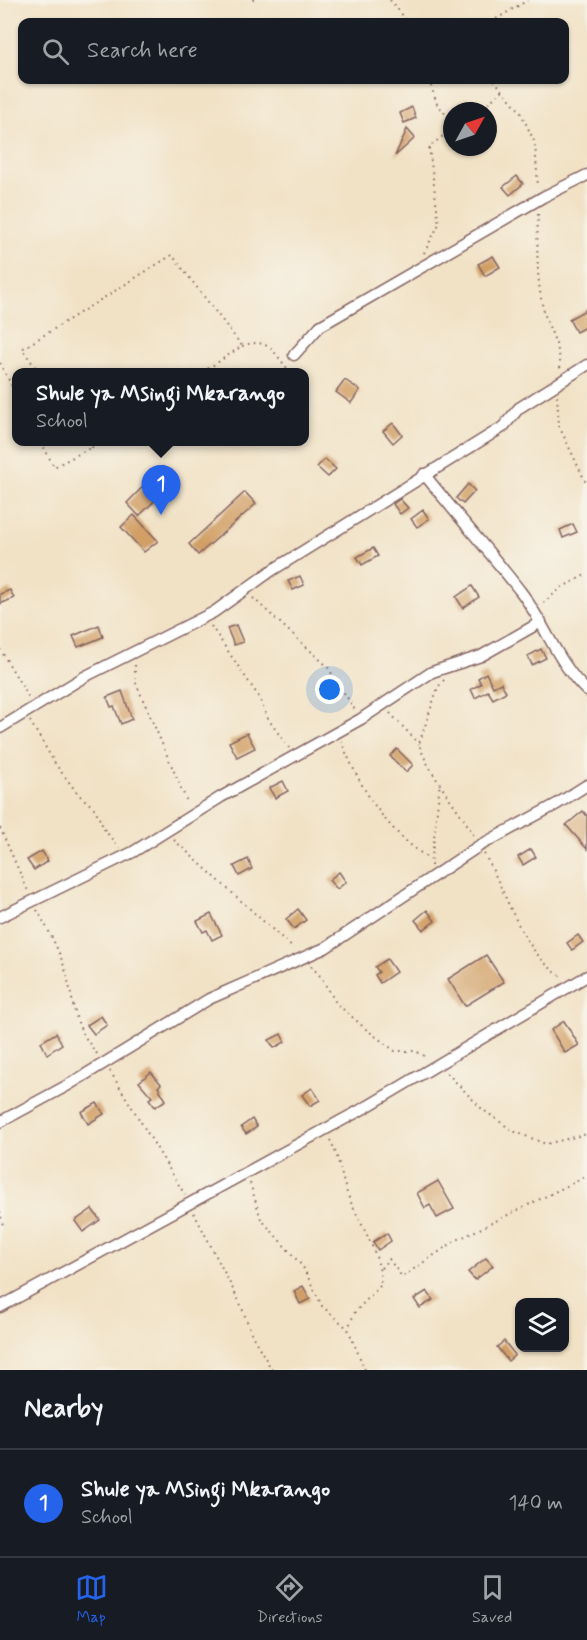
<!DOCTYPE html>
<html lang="en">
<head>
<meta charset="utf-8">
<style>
	:root { --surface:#171b24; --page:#242831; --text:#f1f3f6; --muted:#9ea1a6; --line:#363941; --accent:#2563eb }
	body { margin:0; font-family:Mynerve,sans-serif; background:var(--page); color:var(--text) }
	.controls { position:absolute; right:18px; bottom:18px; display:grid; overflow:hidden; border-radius:12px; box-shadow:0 2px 4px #0004 }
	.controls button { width:54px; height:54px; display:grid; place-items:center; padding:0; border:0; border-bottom:2px solid var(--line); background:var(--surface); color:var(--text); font:30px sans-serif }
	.compass { position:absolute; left:443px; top:102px; width:54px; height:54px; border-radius:50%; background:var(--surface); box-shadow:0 2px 4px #0004; rotate:50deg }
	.you { position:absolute; left:330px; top:690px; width:21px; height:21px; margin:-15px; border:4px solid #fff; border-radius:50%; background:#1a73e8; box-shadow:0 0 0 9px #1a73e833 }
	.badge { display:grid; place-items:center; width:39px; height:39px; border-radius:50%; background:var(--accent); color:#fff; font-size:20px; font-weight:700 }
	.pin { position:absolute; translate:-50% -50px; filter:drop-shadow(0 2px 3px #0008) }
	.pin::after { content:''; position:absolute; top:32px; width:21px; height:18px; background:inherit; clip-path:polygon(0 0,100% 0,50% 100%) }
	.popup { position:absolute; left:12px; top:368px; width:297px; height:78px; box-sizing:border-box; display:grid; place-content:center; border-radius:12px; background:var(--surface); filter:drop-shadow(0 2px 4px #0005); font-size:20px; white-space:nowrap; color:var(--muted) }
	.popup b { font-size:22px; color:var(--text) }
	.popup::after { content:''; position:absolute; left:50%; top:100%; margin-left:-12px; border:12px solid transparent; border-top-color:var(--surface) }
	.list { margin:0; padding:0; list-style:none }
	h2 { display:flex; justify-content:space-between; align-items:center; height:78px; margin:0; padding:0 24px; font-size:26px }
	h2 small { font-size:20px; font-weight:400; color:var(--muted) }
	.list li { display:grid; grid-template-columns:39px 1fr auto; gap:18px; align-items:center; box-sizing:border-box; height:108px; padding:0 24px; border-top:2px solid var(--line) }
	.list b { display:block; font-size:22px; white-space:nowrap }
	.list p { margin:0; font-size:20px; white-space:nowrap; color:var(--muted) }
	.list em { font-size:20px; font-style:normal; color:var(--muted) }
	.icon { flex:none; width:33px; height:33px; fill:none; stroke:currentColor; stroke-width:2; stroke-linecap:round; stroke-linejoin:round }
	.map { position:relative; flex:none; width:587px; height:1370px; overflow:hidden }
	.search { position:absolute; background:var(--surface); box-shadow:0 2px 4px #0004; left:18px; right:18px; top:18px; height:66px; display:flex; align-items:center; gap:15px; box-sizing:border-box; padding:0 21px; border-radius:12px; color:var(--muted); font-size:22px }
	.sheet { height:186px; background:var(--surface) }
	nav { display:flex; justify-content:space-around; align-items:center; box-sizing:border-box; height:84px; border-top:2px solid var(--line); background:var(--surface); font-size:16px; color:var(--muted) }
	nav a { display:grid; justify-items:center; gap:3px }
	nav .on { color:var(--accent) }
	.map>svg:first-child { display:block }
</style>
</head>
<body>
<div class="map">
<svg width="587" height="1370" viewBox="0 0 587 1370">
	<rect width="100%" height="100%" fill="#f7f3e8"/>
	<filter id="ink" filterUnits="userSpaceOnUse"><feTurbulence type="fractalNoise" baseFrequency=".0167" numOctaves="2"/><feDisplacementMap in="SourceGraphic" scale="12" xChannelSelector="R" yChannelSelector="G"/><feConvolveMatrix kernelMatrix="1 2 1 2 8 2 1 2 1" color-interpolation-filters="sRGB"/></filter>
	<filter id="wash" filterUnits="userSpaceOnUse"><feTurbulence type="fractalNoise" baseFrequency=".008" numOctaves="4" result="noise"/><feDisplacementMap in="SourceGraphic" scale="24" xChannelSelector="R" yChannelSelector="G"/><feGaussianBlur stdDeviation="1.35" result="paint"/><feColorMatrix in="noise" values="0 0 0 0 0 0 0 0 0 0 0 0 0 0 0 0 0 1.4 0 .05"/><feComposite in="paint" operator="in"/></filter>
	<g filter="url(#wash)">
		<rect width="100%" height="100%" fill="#f1e2c6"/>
		<g id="blocks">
			<g fill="#d19f65">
				<polygon points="412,107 416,118 404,123 400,113"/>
				<polygon points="407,129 415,138 395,156"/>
				<polygon points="517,176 523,184 510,195 503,187"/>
				<polygon points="493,256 500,267 485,276 478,264"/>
				<polygon points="587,309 587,326 576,332 569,319"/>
				<polygon points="345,380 360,390 351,403 336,392"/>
				<polygon points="393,423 402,435 393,443 383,431"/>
				<polygon points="325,459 336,469 328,477 317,467"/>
				<polygon points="162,467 175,481 139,516 127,503"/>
				<polygon points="468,484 475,491 463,504 456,498"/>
				<polygon points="245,492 256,504 198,555 189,544"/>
				<polygon points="400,499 408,508 400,514 393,504"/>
				<polygon points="423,510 429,519 417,527 411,519"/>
				<polygon points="134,515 158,541 144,552 121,527"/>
				<polygon points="573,524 577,532 563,538 560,530"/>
				<polygon points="373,548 378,556 362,565 357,557"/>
				<polygon points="300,576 304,585 293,590 288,581"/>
				<polygon points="472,586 479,597 463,608 456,597"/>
				<polygon points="10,590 14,598 0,604 0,594"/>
				<polygon points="99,625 103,637 78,647 73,636"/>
				<polygon points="236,625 243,642 234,645 227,628"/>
				<polygon points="541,649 546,658 532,665 528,656"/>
				<polygon points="486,673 493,687 501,683 506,692 493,699 488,691 475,698 471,689 481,684 478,678"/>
				<polygon points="122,691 132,719 121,724 114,706 111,707 107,697"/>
				<polygon points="247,733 255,748 237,757 229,742"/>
				<polygon points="397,749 413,765 406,772 390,756"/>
				<polygon points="283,781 288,791 275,798 269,788"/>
				<polygon points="583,811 587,816 587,849 566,825"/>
				<polygon points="531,849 536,857 523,865 518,857"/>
				<polygon points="42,851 48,861 34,870 27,860"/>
				<polygon points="248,859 252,869 239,876 234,866"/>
				<polygon points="339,872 346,882 337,889 329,880"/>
				<polygon points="298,909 306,920 294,929 286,919"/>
				<polygon points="427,910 435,921 423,930 415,920"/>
				<polygon points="211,914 222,935 212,940 207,930 203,932 197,921"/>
				<polygon points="578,935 583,942 572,950 567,943"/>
				<polygon points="486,955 504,982 465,1006 448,979"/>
				<polygon points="387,959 396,972 380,983 375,975 379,972 375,967"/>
				<polygon points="101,1016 107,1025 94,1034 87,1025"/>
				<polygon points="564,1021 579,1045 565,1053 551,1030"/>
				<polygon points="56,1033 62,1044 47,1054 41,1042"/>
				<polygon points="281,1034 285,1042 274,1048 269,1040"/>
				<polygon points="151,1072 161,1084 158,1087 166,1100 155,1107 149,1099 152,1097 139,1082"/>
				<polygon points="312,1088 320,1100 310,1106 302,1095"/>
				<polygon points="97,1103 104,1114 88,1124 81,1112"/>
				<polygon points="252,1119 257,1127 246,1134 241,1127"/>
				<polygon points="438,1181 454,1209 437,1218 430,1205 425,1208 417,1193"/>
				<polygon points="92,1209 100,1220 83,1232 75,1221"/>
				<polygon points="387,1233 391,1241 378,1250 373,1242"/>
				<polygon points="486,1258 493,1266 475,1280 468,1272"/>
				<polygon points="303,1286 310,1299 300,1304 294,1291"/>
				<polygon points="427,1291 433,1300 420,1308 414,1299"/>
				<polygon points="504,1341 515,1355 508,1361 497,1347"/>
			</g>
		</g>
	</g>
	<g filter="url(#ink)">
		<use href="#blocks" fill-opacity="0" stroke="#846361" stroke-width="1.5"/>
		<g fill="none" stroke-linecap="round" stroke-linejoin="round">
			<g stroke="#846361" stroke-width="13">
				<g id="minor">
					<polyline points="294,355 320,326 543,197 587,175"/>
					<path d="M424,474c32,40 66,78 97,118 24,32 37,72 66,99"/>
					<polyline points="0,728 84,677 214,612 271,571 503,427 519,408 587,365"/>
					<polyline points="0,917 133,852 221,797 361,719 432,672 481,656 541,622"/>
					<polyline points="0,1122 70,1084 209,999 325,948 479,846 557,804 587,785"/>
					<polyline points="0,1307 368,1106 587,976"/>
				</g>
			</g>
			<g stroke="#846361" stroke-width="2" stroke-dasharray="1.5 4.5" stroke-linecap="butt">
				<polyline points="253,0 254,0"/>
				<polyline points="390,0 408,22"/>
				<polyline points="491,22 528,0"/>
				<polyline points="429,80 437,104 452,122"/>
				<polyline points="494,80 520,111 535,143 538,187"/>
				<polyline points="479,111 503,90"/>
				<path d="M538,214c-1,32 -2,66 6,98 5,19 18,37 16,58"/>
				<polyline points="424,253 439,224 429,147 452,129"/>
				<path d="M242,346c27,-10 32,7 48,26"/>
				<polyline points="0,363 17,396"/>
				<polyline points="39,372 22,349 172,255 242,346 203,372"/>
				<polyline points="557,396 559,426 587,485"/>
				<polyline points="41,442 54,467 92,447"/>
				<polyline points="88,442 92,447 101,442"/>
				<polyline points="253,598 327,666 355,710"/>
				<polyline points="543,603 561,588 587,574"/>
				<polyline points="211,626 259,697 268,719 289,748"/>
				<polyline points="0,649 29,698"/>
				<polyline points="135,665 135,681 188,804"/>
				<path d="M444,680l-6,7 -19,57c11,33 38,61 55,92"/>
				<polyline points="390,713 419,744"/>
				<polyline points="30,721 56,765 78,794 95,809 104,829 119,848"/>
				<path d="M341,741c21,50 44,89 90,119"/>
				<polyline points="0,828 28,891"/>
				<polyline points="174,840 294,949"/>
				<path d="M484,854c24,40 36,96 78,123"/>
				<polyline points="431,866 440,782"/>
				<path d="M37,910c11,19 21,38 28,59 11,38 5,52 33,86"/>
				<polyline points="311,966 321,977 336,1003 367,1030 395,1051 416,1051 428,1058"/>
				<polyline points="110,1071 185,1195"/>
				<polyline points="447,1073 482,1109 513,1131 546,1144 587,1134"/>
				<path d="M330,1140c10,18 11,39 19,58 12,28 32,56 32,87l-26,27 -7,16"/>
				<polyline points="250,1183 261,1219 303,1267 322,1306 348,1329 365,1370"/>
				<polyline points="0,1211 3,1226"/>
				<polyline points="194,1213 240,1303 253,1337 272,1370"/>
				<polyline points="381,1268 389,1259 402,1277 455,1241 587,1176"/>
			</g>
			<use href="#minor" stroke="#fff" stroke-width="10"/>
		</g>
	</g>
</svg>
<div class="controls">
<button><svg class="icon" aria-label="layers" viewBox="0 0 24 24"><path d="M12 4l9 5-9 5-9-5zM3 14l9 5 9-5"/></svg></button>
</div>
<svg class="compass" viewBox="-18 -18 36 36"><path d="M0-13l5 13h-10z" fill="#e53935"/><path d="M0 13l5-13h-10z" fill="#9ea1a6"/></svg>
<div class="you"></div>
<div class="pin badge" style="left:161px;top:515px">1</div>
<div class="popup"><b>Shule ya Msingi Mkarango</b>School</div>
<div class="search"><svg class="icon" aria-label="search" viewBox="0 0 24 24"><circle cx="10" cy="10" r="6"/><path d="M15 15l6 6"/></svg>Search here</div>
</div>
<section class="sheet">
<h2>Nearby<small></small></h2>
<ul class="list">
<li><span class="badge">1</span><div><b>Shule ya Msingi Mkarango</b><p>School</p></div><em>140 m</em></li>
</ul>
</section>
<nav>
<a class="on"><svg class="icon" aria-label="map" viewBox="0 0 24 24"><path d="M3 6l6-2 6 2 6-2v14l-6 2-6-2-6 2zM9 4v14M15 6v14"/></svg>Map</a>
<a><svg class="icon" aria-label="directions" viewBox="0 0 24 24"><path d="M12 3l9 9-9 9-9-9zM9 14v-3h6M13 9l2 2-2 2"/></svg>Directions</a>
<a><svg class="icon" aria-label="saved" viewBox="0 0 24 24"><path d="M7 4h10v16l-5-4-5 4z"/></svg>Saved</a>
</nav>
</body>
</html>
